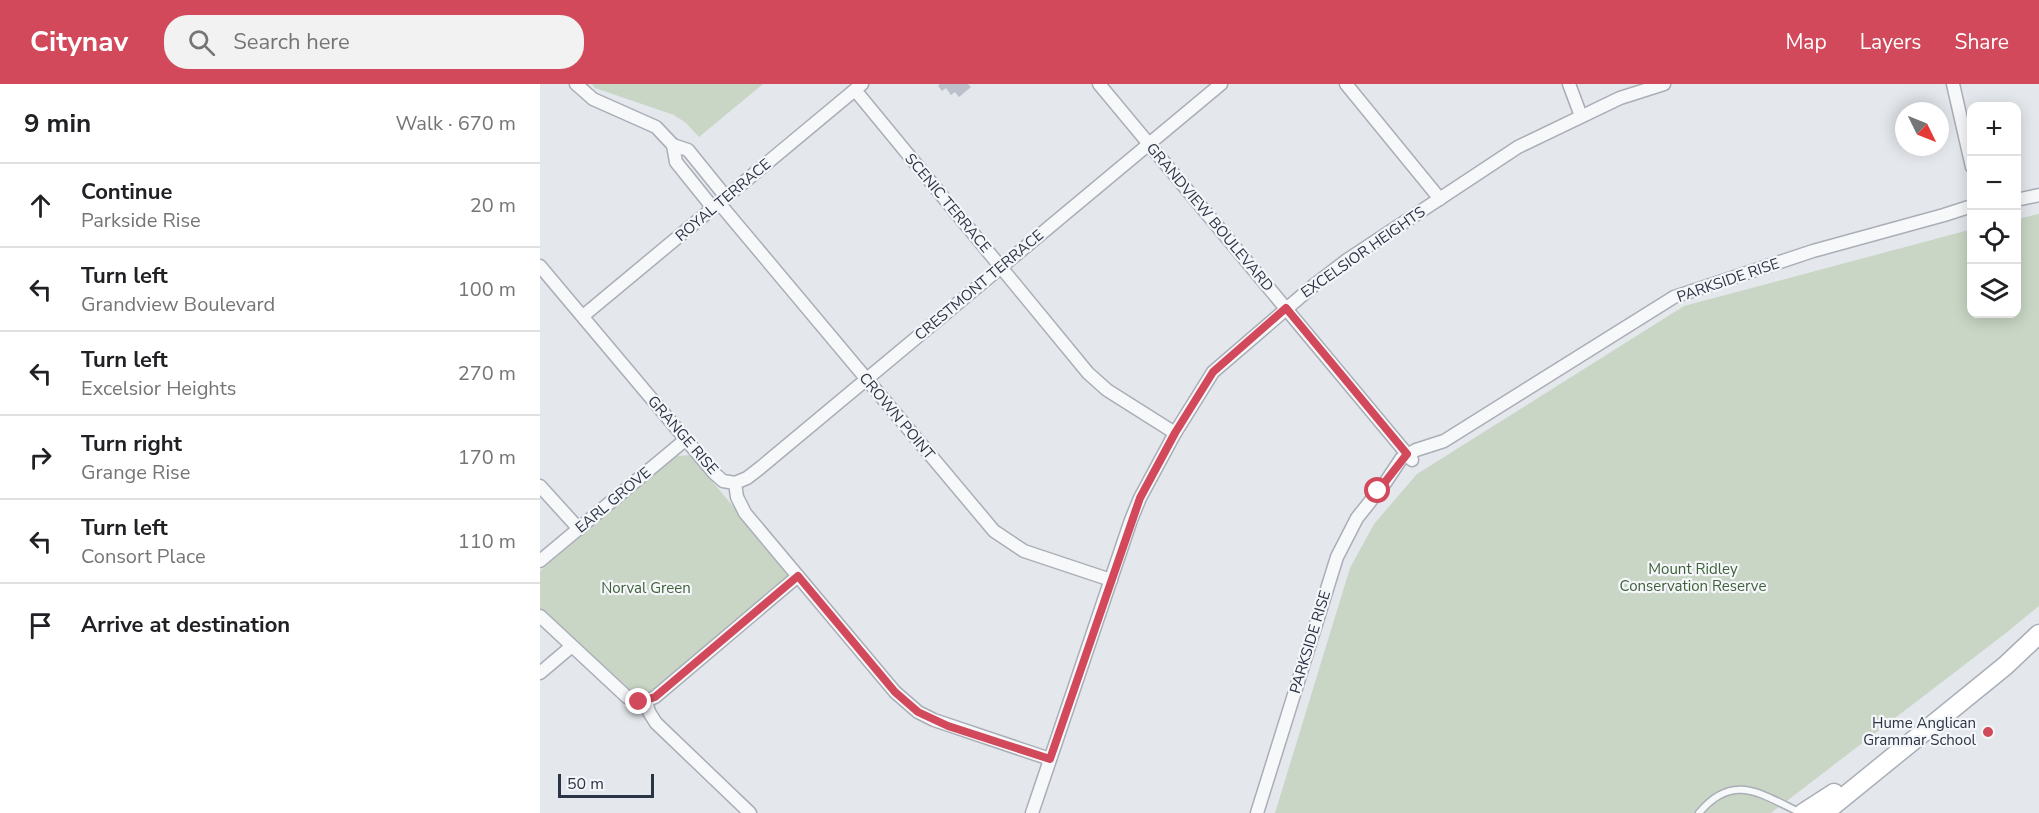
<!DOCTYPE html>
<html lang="en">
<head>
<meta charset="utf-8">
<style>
	:root { --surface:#fff; --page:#f2f2f2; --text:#202124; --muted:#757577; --line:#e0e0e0; --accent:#d1495b }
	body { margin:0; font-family:"Nunito Sans",sans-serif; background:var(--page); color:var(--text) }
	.controls { position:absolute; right:18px; top:18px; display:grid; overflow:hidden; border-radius:12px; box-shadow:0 3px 15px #0003 }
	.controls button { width:54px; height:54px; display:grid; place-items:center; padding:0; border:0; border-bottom:2px solid var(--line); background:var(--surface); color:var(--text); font:30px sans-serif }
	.compass { position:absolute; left:1355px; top:18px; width:54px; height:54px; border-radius:50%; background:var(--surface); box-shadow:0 3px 15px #0003; rotate:133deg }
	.scale { position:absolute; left:18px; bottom:15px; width:96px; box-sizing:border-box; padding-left:6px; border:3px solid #2b3445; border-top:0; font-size:16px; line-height:21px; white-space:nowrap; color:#2b3445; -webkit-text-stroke:4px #f4f6f9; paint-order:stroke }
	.stop { position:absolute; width:18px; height:18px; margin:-14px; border:4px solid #d1495b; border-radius:50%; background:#fff }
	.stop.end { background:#d1495b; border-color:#fff; box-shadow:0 2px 6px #0008 }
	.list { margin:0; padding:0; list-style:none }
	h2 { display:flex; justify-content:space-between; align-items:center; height:78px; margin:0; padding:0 24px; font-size:26px }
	h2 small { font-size:20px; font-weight:400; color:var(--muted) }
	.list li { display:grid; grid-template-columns:39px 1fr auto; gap:18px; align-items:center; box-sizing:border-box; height:84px; padding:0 24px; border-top:2px solid var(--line) }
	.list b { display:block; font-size:22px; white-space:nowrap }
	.list p { margin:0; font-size:20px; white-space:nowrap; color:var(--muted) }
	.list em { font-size:20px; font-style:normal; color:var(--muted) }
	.icon { flex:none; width:33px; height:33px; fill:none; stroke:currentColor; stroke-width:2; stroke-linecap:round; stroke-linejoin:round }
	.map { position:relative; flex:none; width:1499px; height:729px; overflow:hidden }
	header { display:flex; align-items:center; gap:36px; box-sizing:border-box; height:84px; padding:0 30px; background:var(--accent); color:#fff }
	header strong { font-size:28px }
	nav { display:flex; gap:33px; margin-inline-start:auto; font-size:21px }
	.search { width:420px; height:54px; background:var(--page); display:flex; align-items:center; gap:15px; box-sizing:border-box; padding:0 21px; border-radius:24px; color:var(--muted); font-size:22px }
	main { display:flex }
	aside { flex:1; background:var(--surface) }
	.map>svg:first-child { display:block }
</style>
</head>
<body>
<header>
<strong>Citynav</strong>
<div class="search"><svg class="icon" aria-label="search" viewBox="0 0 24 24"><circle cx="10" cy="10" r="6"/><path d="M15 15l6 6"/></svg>Search here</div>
<nav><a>Map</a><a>Layers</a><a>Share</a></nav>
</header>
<main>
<aside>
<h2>9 min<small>Walk · 670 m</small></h2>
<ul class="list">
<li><svg class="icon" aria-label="ahead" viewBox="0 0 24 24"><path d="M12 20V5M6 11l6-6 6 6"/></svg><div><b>Continue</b><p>Parkside Rise</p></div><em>20 m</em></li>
<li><svg class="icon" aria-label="left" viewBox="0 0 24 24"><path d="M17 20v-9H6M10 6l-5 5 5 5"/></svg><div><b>Turn left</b><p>Grandview Boulevard</p></div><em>100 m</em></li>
<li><svg class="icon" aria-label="left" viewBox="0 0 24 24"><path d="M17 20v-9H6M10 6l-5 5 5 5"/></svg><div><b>Turn left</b><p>Excelsior Heights</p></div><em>270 m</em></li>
<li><svg class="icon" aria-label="right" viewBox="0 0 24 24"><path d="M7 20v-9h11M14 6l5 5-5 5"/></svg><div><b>Turn right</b><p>Grange Rise</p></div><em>170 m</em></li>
<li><svg class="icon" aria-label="left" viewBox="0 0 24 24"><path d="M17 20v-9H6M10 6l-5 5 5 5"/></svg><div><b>Turn left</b><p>Consort Place</p></div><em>110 m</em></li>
<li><svg class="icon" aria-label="arrive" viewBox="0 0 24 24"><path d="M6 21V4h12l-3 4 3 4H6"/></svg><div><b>Arrive at destination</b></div></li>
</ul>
</aside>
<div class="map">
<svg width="1499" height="729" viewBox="0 0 1499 729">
	<rect width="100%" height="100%" fill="#e4e7ec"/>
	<g fill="#c9d6c5">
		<polygon points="52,0 223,0 159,53 146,39 134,31 55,4"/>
		<polygon points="1499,130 1499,522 1466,549 1231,729 735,729 810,484 834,440 877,390 1144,222 1429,146 1431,145 1432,230 1476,230 1477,135"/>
		<polygon points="150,371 250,490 110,608 91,606 0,524 0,487 137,372"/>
	</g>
	<polygon fill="#bbc0ca" points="400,0 428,0 431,3 419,13 415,8 411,11 406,4 402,7 398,2"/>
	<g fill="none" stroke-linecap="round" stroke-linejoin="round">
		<g stroke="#a9aeb7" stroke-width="9">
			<path id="lane" d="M1159,729c34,-41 62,-19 102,0"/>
		</g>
		<g stroke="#a9aeb7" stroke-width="15">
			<g id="street">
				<polyline points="36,0 53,15 116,43 133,61 148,66 186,113"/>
				<polyline points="559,0 872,376"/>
				<polyline points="806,0 900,115"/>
				<polyline points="1029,0 1041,32"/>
				<polyline points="1413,0 1432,83"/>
				<polyline points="315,6 548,289 567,306 635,349"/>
				<polyline points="133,61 136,78 173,124"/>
				<polyline points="1476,116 1499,111"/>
				<polyline points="179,119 454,447 484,467 571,496"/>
				<polyline points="0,182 174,389 183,397 195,399 197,413 205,429 355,608 378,628 394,636 510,675"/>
				<polyline points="43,232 322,0"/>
				<polyline points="195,399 207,394 220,384 681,0"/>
				<polyline points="0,402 39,445"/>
				<polyline points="0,477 145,356"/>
				<path d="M0,532l87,81c10,6 18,5 28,0l143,-121"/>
				<polyline points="0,589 32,562"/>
				<polyline points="106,617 109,628 116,639 210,729"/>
				<polyline points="492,729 591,436 600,414 635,349 673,288 773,202 807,176 978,63 1080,14 1124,0"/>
				<polyline points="717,729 797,473 817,434 845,399 861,375 876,366 904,357 1134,213 1273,167 1404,131 1432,122"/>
			</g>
		</g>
		<g stroke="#a9aeb7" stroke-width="21">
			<g id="secondary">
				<polyline points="1263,729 1294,709"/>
				<polyline points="1284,729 1465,582 1499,550"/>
			</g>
		</g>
		<use href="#lane" stroke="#f7f8fa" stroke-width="6"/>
		<use href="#street" stroke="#f7f8fa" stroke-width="12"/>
		<use href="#secondary" stroke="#fff" stroke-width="18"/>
	</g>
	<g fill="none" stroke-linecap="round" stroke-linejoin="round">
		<polyline stroke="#d1495b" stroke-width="8" points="99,618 115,613 258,492 355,608 378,628 408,642 510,675 600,414 635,349 673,288 746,224 867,370 838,407"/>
	</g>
	<circle fill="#d1495b" stroke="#f4f6f9" stroke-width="2" cx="1448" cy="648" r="6"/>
	<g text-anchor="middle" stroke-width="4.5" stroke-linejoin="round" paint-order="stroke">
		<g font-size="15" fill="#2b3445" stroke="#f4f6f9">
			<text transform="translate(183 116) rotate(-40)" y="5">ROYAL TERRACE</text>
			<text transform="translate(408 119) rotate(50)" y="5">SCENIC TERRACE</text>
			<text transform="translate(670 133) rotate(50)" y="5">GRANDVIEW BOULEVARD</text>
			<text transform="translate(823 168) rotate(-35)" y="5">EXCELSIOR HEIGHTS</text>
			<text transform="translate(1188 196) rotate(-19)" y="5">PARKSIDE RISE</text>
			<text transform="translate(439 201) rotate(-40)" y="5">CRESTMONT TERRACE</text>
			<text transform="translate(357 332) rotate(50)" y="5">CROWN POINT</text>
			<text transform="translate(143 351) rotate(49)" y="5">GRANGE RISE</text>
			<text transform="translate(73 416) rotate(-40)" y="5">EARL GROVE</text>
			<text transform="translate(770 558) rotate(-73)" y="5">PARKSIDE RISE</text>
		</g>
		<g font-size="15" fill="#3f6138" stroke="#f4f6f9">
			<text x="1153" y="490">Mount Ridley<tspan x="1153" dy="17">Conservation Reserve</tspan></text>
			<text x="106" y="509">Norval Green</text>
		</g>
		<g font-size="15" fill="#2b3445" stroke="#f4f6f9" text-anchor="end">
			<text x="1436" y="644">Hume Anglican<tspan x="1436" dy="17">Grammar School</tspan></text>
		</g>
	</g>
</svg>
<div class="controls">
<button>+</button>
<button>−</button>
<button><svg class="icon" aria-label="locate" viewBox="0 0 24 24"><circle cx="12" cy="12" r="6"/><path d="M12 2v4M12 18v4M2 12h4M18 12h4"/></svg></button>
<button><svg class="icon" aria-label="layers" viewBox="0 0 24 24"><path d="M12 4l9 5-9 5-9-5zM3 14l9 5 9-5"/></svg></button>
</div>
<svg class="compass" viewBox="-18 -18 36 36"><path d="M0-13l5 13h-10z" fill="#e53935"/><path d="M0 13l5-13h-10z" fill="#757577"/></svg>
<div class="scale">50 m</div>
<div class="stop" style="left:838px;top:407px"></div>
<div class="stop end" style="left:99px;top:618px"></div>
</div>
</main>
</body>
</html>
